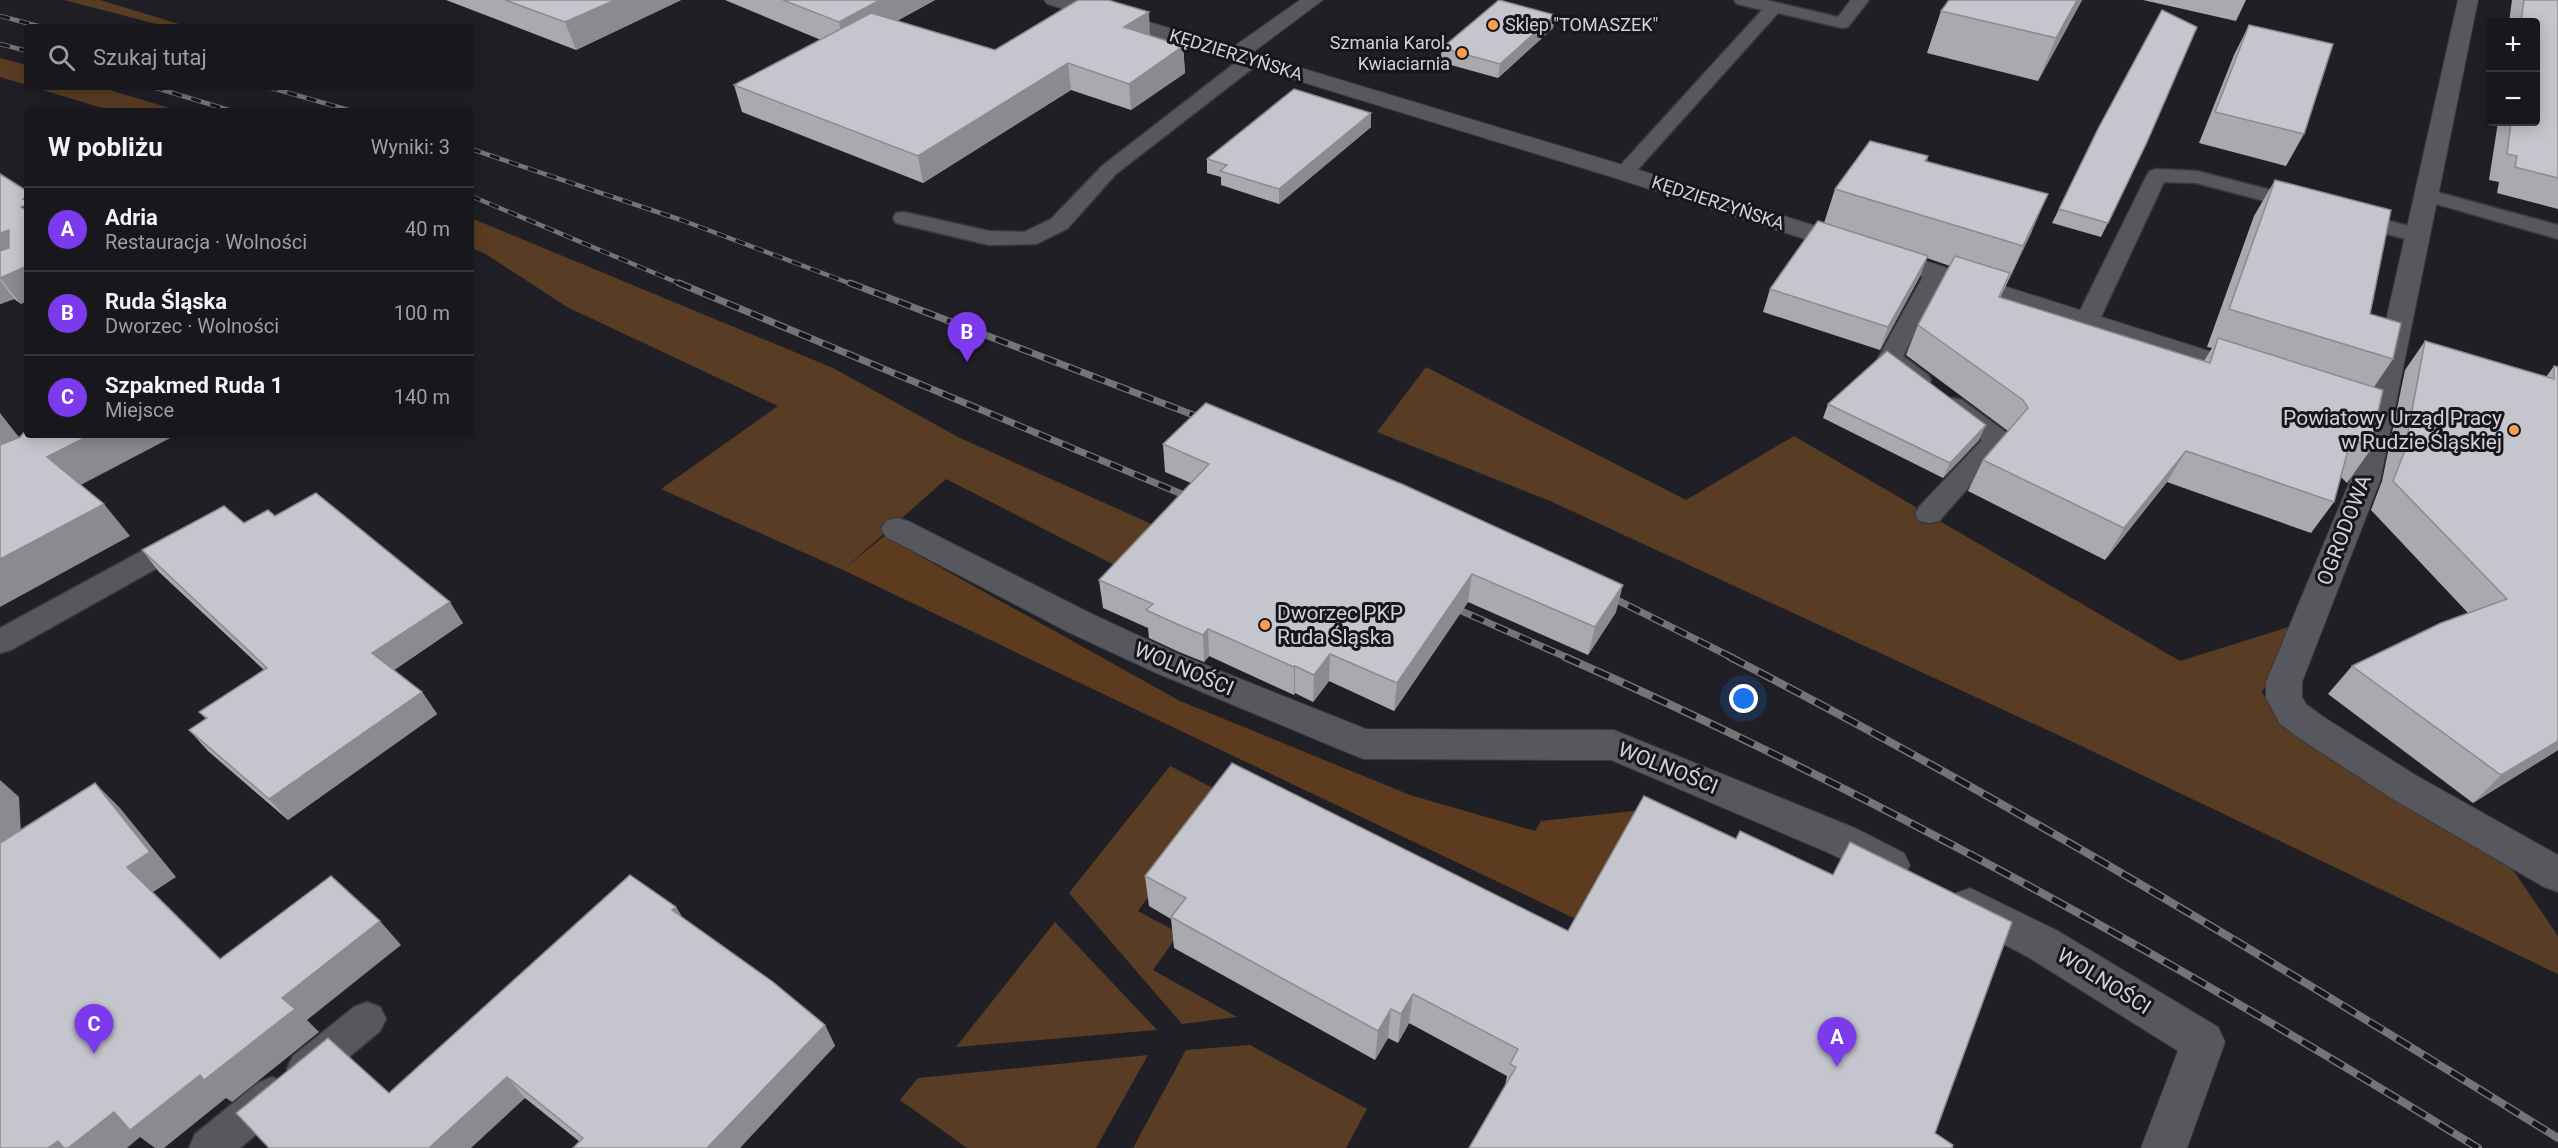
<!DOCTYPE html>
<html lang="pl">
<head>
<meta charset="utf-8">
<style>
	:root { --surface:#17171c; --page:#202025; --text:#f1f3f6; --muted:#9e9fa3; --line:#36363b; --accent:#7c3aed }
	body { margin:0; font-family:Roboto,sans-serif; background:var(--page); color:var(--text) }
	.controls { position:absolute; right:18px; top:18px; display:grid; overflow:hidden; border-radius:6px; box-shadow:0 3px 15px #0003 }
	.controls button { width:54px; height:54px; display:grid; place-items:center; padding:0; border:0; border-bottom:2px solid var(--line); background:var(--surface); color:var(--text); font:30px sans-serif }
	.you { position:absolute; left:1744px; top:699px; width:21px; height:21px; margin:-15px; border:4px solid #fff; border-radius:50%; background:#1a73e8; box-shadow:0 0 0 9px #1a73e833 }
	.badge { display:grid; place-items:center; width:39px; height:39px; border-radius:50%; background:var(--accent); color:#fff; font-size:20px; font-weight:700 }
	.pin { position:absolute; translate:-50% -50px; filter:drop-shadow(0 2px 3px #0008) }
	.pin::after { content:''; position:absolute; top:32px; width:21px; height:18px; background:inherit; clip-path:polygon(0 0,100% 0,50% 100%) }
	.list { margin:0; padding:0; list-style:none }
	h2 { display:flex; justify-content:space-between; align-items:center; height:78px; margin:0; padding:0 24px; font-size:26px }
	h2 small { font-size:20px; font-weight:400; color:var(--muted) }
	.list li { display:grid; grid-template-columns:39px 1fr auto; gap:18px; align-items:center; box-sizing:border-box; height:84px; padding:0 24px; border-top:2px solid var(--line) }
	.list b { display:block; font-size:22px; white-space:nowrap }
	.list p { margin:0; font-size:20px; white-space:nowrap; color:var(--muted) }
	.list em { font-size:20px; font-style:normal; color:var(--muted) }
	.icon { flex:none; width:33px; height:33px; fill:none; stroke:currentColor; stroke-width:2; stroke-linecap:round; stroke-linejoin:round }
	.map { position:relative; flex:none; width:2558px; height:1148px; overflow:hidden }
	.search { position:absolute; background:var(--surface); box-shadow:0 3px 15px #0003; left:24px; top:24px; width:450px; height:66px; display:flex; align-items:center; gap:15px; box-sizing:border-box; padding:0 21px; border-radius:6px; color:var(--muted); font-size:22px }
	.panel { position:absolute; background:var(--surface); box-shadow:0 3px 15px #0003; left:24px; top:108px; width:450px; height:330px; border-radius:6px }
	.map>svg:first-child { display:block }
</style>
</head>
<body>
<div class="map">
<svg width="2558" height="1148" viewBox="0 0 2558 1148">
	<rect width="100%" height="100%" fill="#1f1f25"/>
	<g fill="#593c24">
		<polygon points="64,0 100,0 189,27 168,27"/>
		<polygon points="0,58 27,65 27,85 0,77"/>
		<polygon points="33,87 100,87 179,111 112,111"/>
		<polygon points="471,218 833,368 960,438 1167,531 1128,572 946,479 843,570 661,489 778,406 567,307 484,253 471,248"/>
		<polygon points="1426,367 1686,500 1794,436 2180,661 2295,625 2262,693 2308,744 2505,858 2558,936 2558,974 2073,742 1550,501 1377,432"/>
		<polygon points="1170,766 1225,794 1138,911 1179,933 1153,970 1237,1017 1182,1024 1069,893"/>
		<polygon points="1055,922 1157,1030 956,1047"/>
		<polygon points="1250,1045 1367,1109 1346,1148 1133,1148 1186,1050"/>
		<polygon points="1148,1055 1096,1148 967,1148 900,1100 918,1078"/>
	</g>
	<polygon fill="#5d3b1f" points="884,536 1180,701 1410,795 1535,831 1541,821 1642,810 1582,922 843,570"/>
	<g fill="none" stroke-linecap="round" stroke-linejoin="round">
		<g stroke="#39393e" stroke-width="3">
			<g id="lane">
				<polygon points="1734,0 1766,0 1838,17 1851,0 1869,0 1848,27 1842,28 1778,13 1631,177 1624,179 1617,177 1614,173 1617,169 1762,10 1737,4"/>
				<polygon points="1251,54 1258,56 1260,60 1258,64 1116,174 1067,229 1036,244 989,245 896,223 893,218 896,213 904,212 989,231 1024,232 1051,219 1102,166 1244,56"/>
				<polygon points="2157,169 2197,171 2310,200 2313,205 2310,210 2302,211 2196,183 2164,182 2099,321 2095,326 2087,328 2079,326 2075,321 2147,175 2150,171"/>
				<polygon points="2426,189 2558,225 2558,239 2419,199 2415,195 2419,191"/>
				<polygon points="2350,211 2425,230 2428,235 2425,240 2417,242 2342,222 2339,217 2342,212"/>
				<path d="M1936,266l8,2 3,5 -44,83 25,19 3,5 -3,5c-18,5 -40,-12 -50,-27l47,-85 3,-5z"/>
				<polygon points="1953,398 1962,400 2007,433 2011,439 1939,521 1929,523 1919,521 1915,514 1919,507 1982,440 1944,412 1940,406 1944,400"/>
				<polygon points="183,531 193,534 197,541 193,548 11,650 0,653 0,628 173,534"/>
				<polygon points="367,1002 380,1007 386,1019 380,1031 319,1082 306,1087 293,1082 287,1069 293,1056 354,1007"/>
				<polygon points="272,1077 286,1083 291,1096 286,1109 240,1148 189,1148 195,1134 258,1083"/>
			</g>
		</g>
		<g stroke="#39393e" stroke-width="2">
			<g id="street">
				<polygon points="1044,0 1075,0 1233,47 1300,0 1323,0 1252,53 1633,168 2259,367 2263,373 2259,379 2249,382 2239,379 1615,178 1047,4"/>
				<polygon points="2458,0 2478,0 2380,481 2302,682 2302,697 2306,704 2322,716 2417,776 2558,855 2558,892 2544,887 2391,798 2296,736 2280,724 2266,698 2266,682 2350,481"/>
				<polygon points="897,518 908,521 1092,614 1178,654 1366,729 1614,730 1855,828 1904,853 1910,865 1904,877 1890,882 1827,852 1611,760 1364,759 1351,754 1154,672 1068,632 886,537 881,529 886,521"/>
				<polygon points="1970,888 2058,931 2218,1027 2225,1042 2187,1148 2141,1148 2178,1051 2028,957 1956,919 1950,906 1956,893"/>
			</g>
		</g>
		<use href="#lane" fill="#57575e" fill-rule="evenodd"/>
		<use href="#street" fill="#57575e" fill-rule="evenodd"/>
		<g stroke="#747479" stroke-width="4.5">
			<g id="rail-far2">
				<polyline points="0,16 42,27"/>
				<polyline points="0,44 27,51"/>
				<polyline points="153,87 232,111"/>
				<polyline points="268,87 352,111"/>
				<polyline points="471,149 684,221 854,285"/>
				<polyline points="471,196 683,285"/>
			</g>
		</g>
		<g stroke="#747479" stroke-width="7">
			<g id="rail-far1">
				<polyline points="679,283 1196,500"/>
				<polyline points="850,283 1209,421"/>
				<polyline points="1605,594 1733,658"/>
				<polyline points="1448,605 1568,658"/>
			</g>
		</g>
		<g stroke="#747479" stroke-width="8">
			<g id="rail">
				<path d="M1565,657c316,139 619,309 913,491"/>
				<path d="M1730,657c284,146 557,313 828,481"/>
			</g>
		</g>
		<use href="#rail-far2" stroke="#16161b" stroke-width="3" stroke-dasharray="10" stroke-linecap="butt"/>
		<use href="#rail-far1" stroke="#16161b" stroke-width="4.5" stroke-dasharray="13" stroke-linecap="butt"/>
		<use href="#rail" stroke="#16161b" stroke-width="5" stroke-dasharray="16" stroke-linecap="butt"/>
	</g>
	<g fill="#a9a9b0">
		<polygon points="446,0 681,0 576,50"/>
		<polygon points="725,0 935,0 897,21 995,50 1150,36 1183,46 1185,73 1131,110 1071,90 923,183 742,112 734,85 821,40"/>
		<polygon points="1949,0 2082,0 2038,81 1927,53 1941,11"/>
		<polygon points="2143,0 2246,0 2236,21"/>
		<polygon points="2512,0 2558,0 2558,209 2497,193 2499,182 2489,180 2498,122 2535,122 2535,22 2509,22"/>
		<polygon points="1555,15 1553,28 1498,78 1440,62 1442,48"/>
		<polygon points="2249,25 2304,134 2286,166 2199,143 2234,55"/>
		<polygon points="1371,113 1371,127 1279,204 1221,185 1221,177 1207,173 1207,159"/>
		<polygon points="2147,142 2101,237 2052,223 2059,209"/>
		<polygon points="1928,156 1927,161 2032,231 2000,298 2204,361 2212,348 2207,347 2254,216 2275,180 2370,314 2393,359 2374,387 2369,452 2347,483 2341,477 2334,502 2311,533 2167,482 2105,560 1968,491 1983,460 2008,431 1906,355 1918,325 1950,266 1927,258 1919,278 1880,350 1763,312 1770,289 1824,223 1835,189"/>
		<polygon points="0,174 21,304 14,299 0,304"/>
		<polygon points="2425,341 2546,377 2554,366 2558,750 2473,803 2328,694 2352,666 2468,613 2371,510 2382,481 2405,370"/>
		<polygon points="1828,404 1979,440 1943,478 1823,418"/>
		<polygon points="1163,444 1616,612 1588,655 1468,602 1394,711 1329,681 1313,702 1295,693 1294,695 1209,656 1204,662 1179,652 1149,638 1148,628 1103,608 1099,580 1191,483 1165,472"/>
		<polygon points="275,516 463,623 394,670 422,692 437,714 288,820 208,751 189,730 206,719 199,712 264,670 159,572 142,550"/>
		<polygon points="1736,839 1833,875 2012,922 1505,1086 1507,1076 1409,1023 1398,1043 1388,1038 1375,1060 1174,948 1171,919 1149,906 1145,876 1568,931"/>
		<polygon points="676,907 682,917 825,1025 835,1046 580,1142 525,1098 389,1093"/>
	</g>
	<g fill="#8a8a90">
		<polygon points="615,0 681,0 576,50 565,22"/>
		<polygon points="880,0 935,0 845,49 839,22"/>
		<polygon points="2077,0 2082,0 2038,81 2056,38"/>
		<polygon points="1149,12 1150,38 1124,27"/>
		<polygon points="1555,15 1553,28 1498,78 1500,64"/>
		<polygon points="1183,46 1185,73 1131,110 1129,84"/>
		<polygon points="1068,63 1071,90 923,183 918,156"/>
		<polygon points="1371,113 1371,127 1279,204 1279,189"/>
		<polygon points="2048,194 2032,231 2007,284 2023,246"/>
		<polygon points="9,230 27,254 0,266 0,233"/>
		<polygon points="1928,256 1919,278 1880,350 1888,327"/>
		<polygon points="27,266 27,301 21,304 0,278"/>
		<polygon points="0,280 14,299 0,304"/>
		<polygon points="0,413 29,450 0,464"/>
		<polygon points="1986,425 1979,440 1943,478 1950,463"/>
		<polygon points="90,435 176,435 73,489 47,457"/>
		<polygon points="2186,451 2167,482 2105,560 2124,528"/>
		<polygon points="104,504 130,536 0,607 0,559"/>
		<polygon points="1472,574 1468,602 1394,711 1397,683"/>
		<polygon points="1623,585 1616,612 1588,655 1595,627"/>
		<polygon points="450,602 463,623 387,675 372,653"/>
		<polygon points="1208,629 1209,656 1204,662 1203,635"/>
		<polygon points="1330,654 1329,681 1313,702 1314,675"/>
		<polygon points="1295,666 1295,693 1294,695 1294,667"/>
		<polygon points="422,692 437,714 288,820 269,799"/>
		<polygon points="2558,741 2558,750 2473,803 2501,775"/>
		<polygon points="0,780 19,797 23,871 0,851"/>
		<polygon points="95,783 120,808 176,877 153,892 245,983 220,959 127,867"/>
		<polygon points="676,907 689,929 672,910"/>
		<polygon points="380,921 401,945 307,1020 319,1032 232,1102 226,1098 164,1148 155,1148 140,1137 127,1148 68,1148 114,1112 282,998"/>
		<polygon points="1413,994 1409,1023 1398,1043 1401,1014"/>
		<polygon points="1391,1009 1388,1038 1375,1060 1378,1031"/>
		<polygon points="825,1025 835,1046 740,1148 707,1148"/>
		<polygon points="507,1077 525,1098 471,1148 429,1148"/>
		<polygon points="58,1141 68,1148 48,1148"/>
	</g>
	<g fill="#c5c5cd" stroke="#8a8a90" stroke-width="1.5">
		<polygon points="505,0 615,0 565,22"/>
		<polygon points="783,0 880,0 839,22"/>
		<polygon points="1078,0 1108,0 1149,12 1124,27 1183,46 1129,84 1068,63 918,156 734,85 871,13 995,50"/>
		<polygon points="1499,0 1555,15 1500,64 1442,48"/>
		<polygon points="1949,0 2077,0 2056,38 1941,11"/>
		<polygon points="2524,0 2558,0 2558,178 2515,167 2517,156 2507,154 2511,122 2535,122 2535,22 2521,22"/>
		<polygon points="2162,10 2197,27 2147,142 2108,223 2059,209 2098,129"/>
		<polygon points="2249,25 2333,44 2304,134 2215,112"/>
		<polygon points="1294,89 1371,113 1279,189 1220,171 1227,165 1207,159"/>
		<polygon points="1870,141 1928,156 1925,161 2048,194 2023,246 1835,189"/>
		<polygon points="0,174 27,191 27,197 23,199 27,201 27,205 21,207 27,211 27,266 0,278 0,251 9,248 9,230 0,233"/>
		<polygon points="2275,180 2391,210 2370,314 2401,323 2393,359 2229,309"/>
		<polygon points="1818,221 1928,256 1888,327 1770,289"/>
		<polygon points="1955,256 2010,273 1999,297 2210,363 2218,338 2383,390 2369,452 2352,435 2334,502 2186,451 2124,528 1983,460 2028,408 2023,400 1918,325"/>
		<polygon points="2425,341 2554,379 2554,366 2558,367 2558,741 2501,775 2352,666 2441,623 2507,599 2393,481 2404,453"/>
		<polygon points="1887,351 1986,425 1950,463 1828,404"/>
		<polygon points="1206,403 1404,485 1623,585 1595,627 1472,574 1397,683 1330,654 1314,675 1295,666 1294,667 1208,629 1203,635 1177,624 1146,610 1153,604 1099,580 1209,464 1163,444"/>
		<polygon points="27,429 27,435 90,435 47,457 104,504 0,559 0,445 20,437"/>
		<polygon points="316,493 450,602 372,653 422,692 269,799 189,730 207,718 199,712 267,668 142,550 224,506 244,523 268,510 275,516"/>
		<polygon points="1232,763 1568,931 1644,796 1736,839 1740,831 1833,875 1850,842 2012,922 1935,1133 1953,1145 1952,1148 1469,1148 1516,1067 1510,1064 1518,1049 1413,994 1401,1014 1391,1009 1378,1031 1171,917 1186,898 1145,876"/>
		<polygon points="95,783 150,852 127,867 220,959 331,876 380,921 282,998 295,1009 204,1080 200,1075 130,1130 114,1112 68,1148 64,1148 58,1141 48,1148 0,1148 0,843"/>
		<polygon points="630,875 676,907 672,910 773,982 825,1025 707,1148 573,1148 583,1138 507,1077 429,1148 269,1148 236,1113 328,1038 389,1093"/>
	</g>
	<g fill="#fa9f4f" stroke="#16161b" stroke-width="2">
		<circle cx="1493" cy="25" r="6"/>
		<circle cx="1462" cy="53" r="6"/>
		<circle cx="2514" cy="430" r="6"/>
		<circle cx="1265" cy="625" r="6"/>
	</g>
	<g text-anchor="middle" stroke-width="6" stroke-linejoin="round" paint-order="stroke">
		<g font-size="18" fill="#d3d3d7" stroke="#16161b" text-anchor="start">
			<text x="1505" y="31">Sklep "TOMASZEK"</text>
			<text x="1450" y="49" text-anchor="end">Szmania Karol.<tspan x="1450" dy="21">Kwiaciarnia</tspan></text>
		</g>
		<g font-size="18" fill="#d3d3d7" stroke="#16161b">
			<text transform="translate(1236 55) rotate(17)" y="6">KĘDZIERZYŃSKA</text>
			<text transform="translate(1718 203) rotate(18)" y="6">KĘDZIERZYŃSKA</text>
		</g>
		<g font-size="21" fill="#d3d3d7" stroke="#16161b" text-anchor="end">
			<text x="2502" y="425">Powiatowy Urząd Pracy<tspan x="2502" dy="24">w Rudzie Śląskiej</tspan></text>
			<text x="1277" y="620" text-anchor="start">Dworzec PKP<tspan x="1277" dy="24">Ruda Śląska</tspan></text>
		</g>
		<g font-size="21" fill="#d3d3d7" stroke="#16161b">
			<text transform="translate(2344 530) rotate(-69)" y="7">OGRODOWA</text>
			<text transform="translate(1184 669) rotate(23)" y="7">WOLNOŚCI</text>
			<text transform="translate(1668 768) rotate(22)" y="7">WOLNOŚCI</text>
			<text transform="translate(2104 981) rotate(32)" y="7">WOLNOŚCI</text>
		</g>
	</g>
</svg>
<div class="controls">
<button>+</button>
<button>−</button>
</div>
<div class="you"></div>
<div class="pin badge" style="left:1837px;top:1067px">A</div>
<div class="pin badge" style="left:967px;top:362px">B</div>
<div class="pin badge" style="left:94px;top:1054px">C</div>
<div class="search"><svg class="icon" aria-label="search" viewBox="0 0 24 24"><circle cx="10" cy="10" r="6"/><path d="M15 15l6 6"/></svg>Szukaj tutaj</div>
<section class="panel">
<h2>W pobliżu<small>Wyniki: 3</small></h2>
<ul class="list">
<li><span class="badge">A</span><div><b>Adria</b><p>Restauracja · Wolności</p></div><em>40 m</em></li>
<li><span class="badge">B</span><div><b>Ruda Śląska</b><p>Dworzec · Wolności</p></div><em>100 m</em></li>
<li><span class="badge">C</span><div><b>Szpakmed Ruda 1</b><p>Miejsce</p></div><em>140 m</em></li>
</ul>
</section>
</div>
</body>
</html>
